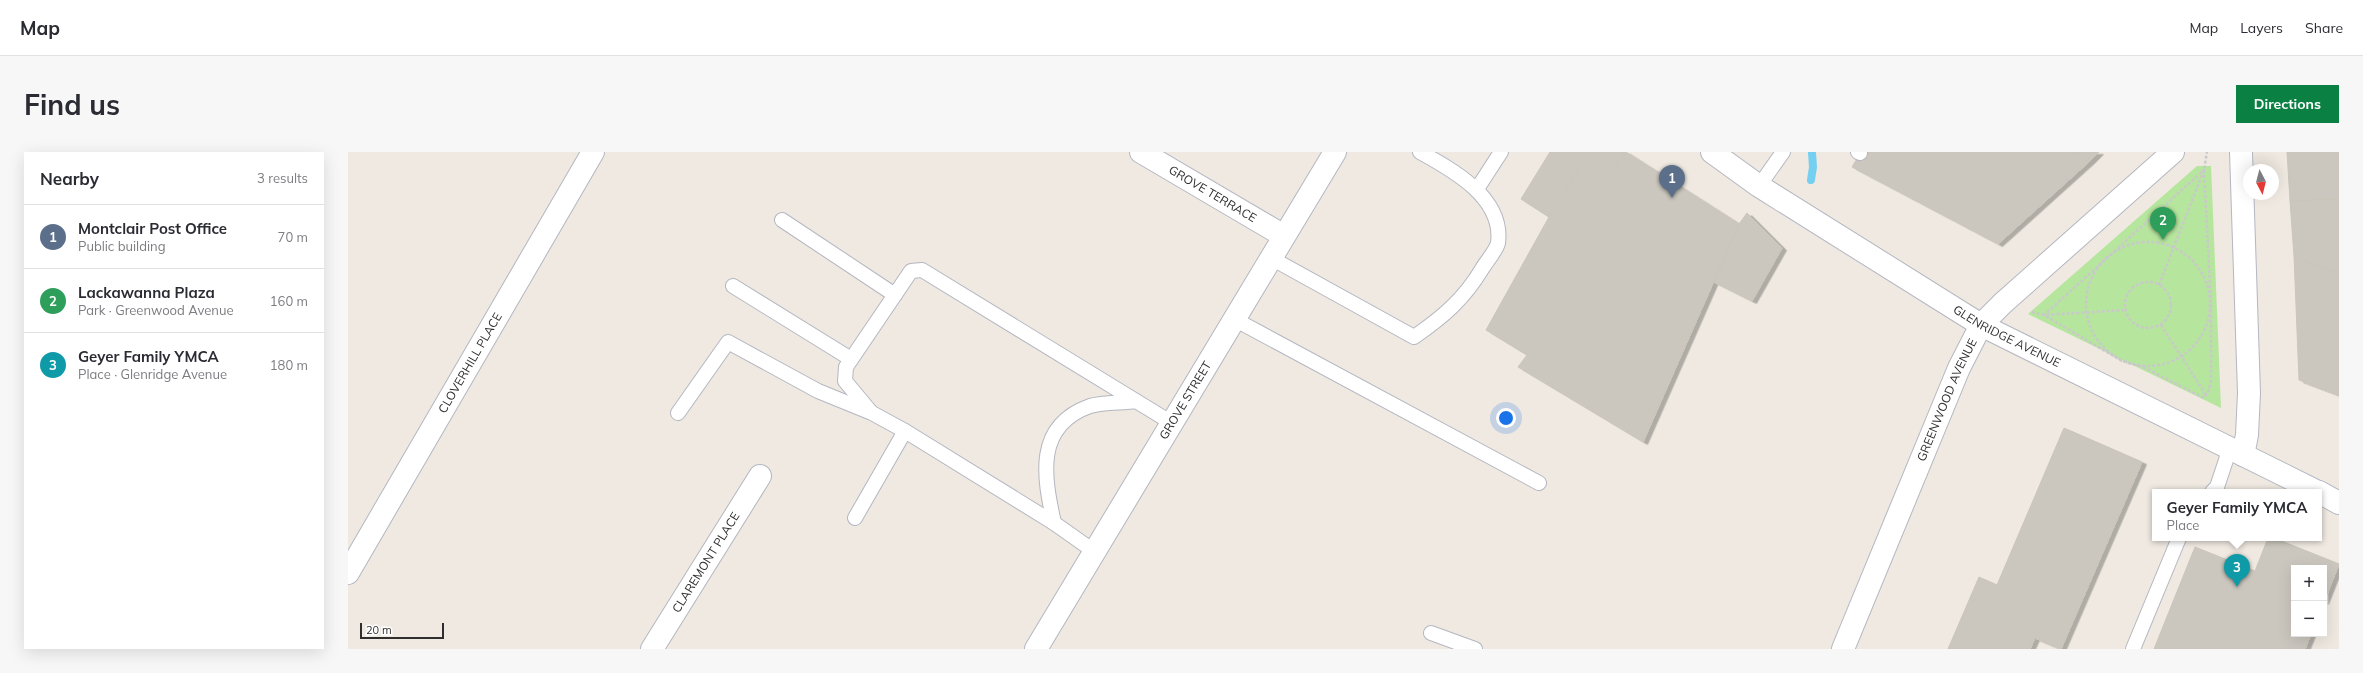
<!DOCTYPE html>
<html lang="en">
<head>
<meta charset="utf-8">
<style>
	:root { --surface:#fff; --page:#f7f7f7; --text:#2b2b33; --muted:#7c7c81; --line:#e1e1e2; --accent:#0b8043 }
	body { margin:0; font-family:Mulish,sans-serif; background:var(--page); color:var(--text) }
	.controls { position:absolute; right:12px; bottom:12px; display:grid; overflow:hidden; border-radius:0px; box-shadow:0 4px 16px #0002 }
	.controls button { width:36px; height:36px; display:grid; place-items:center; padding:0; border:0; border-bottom:1px solid var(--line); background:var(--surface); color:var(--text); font:20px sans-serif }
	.compass { position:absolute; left:1895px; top:12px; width:36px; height:36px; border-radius:50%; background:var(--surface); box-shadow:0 4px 16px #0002; rotate:173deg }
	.scale { position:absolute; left:12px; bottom:10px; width:84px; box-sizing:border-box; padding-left:4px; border:2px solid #2e2e2e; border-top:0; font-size:11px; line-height:14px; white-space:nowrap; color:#2e2e2e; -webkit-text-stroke:3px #fff; paint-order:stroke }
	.you { position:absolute; left:1158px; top:266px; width:14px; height:14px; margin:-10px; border:3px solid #fff; border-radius:50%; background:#1a73e8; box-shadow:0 0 0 6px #1a73e833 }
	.badge { display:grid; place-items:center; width:26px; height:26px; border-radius:50%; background:var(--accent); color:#fff; font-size:13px; font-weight:700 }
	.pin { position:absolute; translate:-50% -33px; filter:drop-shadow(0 1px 2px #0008) }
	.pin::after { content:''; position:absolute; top:21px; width:14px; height:12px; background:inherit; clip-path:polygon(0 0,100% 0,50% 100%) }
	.popup { position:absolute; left:1804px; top:337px; width:170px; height:52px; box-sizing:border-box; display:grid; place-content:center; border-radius:0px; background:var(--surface); filter:drop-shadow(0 1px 3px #0005); font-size:13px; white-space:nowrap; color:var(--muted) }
	.popup b { font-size:15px; color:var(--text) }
	.popup::after { content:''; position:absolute; left:50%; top:100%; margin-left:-8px; border:8px solid transparent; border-top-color:var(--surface) }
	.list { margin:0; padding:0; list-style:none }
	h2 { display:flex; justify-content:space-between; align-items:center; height:52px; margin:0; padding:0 16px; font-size:17px }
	h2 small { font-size:13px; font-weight:400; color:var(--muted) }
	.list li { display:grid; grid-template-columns:26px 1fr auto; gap:12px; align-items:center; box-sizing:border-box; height:64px; padding:0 16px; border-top:1px solid var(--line) }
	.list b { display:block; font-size:15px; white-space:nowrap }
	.list p { margin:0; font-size:13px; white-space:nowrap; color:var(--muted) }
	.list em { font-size:13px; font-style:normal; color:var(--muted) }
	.map { position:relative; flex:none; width:1991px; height:497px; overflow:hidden; border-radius:0px }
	header { display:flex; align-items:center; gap:24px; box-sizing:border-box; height:56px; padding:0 20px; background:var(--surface); border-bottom:1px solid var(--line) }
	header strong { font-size:19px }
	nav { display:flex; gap:22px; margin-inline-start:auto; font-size:14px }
	.intro { display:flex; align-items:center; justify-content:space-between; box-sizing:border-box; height:96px; padding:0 24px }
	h1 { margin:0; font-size:28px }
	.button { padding:10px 18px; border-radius:0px; background:var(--accent); color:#fff; font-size:14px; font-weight:700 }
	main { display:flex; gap:24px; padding:0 24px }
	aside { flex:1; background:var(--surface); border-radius:0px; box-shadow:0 4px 16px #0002 }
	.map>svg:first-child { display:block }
</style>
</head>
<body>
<header>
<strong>Map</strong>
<nav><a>Map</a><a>Layers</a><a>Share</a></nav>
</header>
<div class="intro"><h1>Find us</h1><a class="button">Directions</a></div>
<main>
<aside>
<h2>Nearby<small>3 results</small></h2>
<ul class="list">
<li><span class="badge" style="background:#5c6f8a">1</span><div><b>Montclair Post Office</b><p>Public building</p></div><em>70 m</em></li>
<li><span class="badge" style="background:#2e9e5b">2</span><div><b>Lackawanna Plaza</b><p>Park · Greenwood Avenue</p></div><em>160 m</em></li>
<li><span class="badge" style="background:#0f9aa8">3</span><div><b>Geyer Family YMCA</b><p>Place · Glenridge Avenue</p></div><em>180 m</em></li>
</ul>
</aside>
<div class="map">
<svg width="1991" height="497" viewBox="0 0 1991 497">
	<defs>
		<filter id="shadow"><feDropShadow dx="4.5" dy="2.5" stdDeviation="0" flood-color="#0004"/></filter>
	</defs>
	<rect width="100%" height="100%" fill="#efe9e1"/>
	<polygon fill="#b6e59e" points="1849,14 1863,14 1873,256 1680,162"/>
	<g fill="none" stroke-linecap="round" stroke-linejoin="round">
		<polyline stroke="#75cff0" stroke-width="8" points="1463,28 1465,15 1464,1"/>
	</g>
	<g fill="#cbc7bf" stroke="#cbc5ba" filter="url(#shadow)">
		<polygon points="1202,0 1278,0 1259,30 1233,14 1201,65 1173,47"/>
		<polygon points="1278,0 1391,72 1295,290 1170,215 1179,203 1138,178 1201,65 1233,14 1259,30"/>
		<polygon points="1513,0 1726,0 1742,9 1650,92 1504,15"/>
		<polygon points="1726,0 1751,0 1742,9"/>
		<polygon points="1939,0 1991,0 1991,47 1942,49"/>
		<polygon points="1991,47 1991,122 1946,104 1942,49"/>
		<polygon points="1399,61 1434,96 1404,149 1366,130 1391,72"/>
		<polygon points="1946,104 1991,122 1991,243 1951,228"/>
		<polygon points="1716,276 1794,310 1713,497 1687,486 1682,497 1600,497 1631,425 1649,433"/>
		<polygon points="1920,386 1926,386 1991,412 1976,450 1976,416 1946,416 1946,482 1963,482 1957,497 1806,497 1847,395 1907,419"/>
	</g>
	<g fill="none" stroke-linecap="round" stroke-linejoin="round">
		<g stroke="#b4b7c1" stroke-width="16">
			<g id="lane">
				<polyline points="1510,0 1512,1"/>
				<polyline points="1411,34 1435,0"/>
				<polyline points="1129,37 1153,0"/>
				<polyline points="434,68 547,143"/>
				<path d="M923,106l143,79c29,-20 50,-38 68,-68 4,-7 14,-18 16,-26 6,-45 -45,-73 -78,-91"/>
				<polyline points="385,134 503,207"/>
				<polyline points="886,167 1191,331"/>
				<polyline points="522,259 497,229 498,215 563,119 574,118 824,271"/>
				<polyline points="330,261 380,190 470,239 524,261 557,279 706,371 747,400"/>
				<polyline points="1864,340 1869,335 1882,296"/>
				<polyline points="507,366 557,279"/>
				<path d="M706,371c-10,-46 -20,-97 36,-117 13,-4 32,-3 46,-5"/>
				<polyline points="1083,481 1127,497"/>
				<polyline points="1785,497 1831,386"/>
			</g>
		</g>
		<g stroke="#b4b7c1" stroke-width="24">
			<g id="street">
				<path id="s1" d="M793,0l143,84"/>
				<polyline points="1893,0 1901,241 1899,283 1895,303"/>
				<path id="s2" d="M0,421l245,-421"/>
				<path id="s3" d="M304,497l108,-173"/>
				<path id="s4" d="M1495,497l116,-281 22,-43 22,-22 170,-151"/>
			</g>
		</g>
		<g stroke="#b4b7c1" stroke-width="24">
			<g id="secondary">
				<path id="s5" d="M1364,0l47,34 222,139 337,167"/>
				<polyline points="1971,340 1991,351"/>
				<path id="s6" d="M688,497l299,-497"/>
			</g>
		</g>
		<g stroke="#c9c9c9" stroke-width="2.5" stroke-dasharray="3 2" stroke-linecap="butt">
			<polygon points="1856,18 1863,153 1863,228 1861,238 1856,246 1795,215 1774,209 1696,163"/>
			<circle cx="1800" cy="152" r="62"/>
			<circle cx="1800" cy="153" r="23"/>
			<polyline points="1811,133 1856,18 1859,0"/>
			<polyline points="1684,160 1696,163 1777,158"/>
			<polyline points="1813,173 1858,243"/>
		</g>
		<use href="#lane" stroke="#fff" stroke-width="14"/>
		<use href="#street" stroke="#fff" stroke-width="22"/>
		<use href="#secondary" stroke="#fff" stroke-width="22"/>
	</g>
	<g text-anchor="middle" stroke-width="3.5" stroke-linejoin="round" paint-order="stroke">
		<g font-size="12" fill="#2e2e2e" stroke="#fff">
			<text dy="4" stroke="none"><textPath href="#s1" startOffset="83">GROVE TERRACE</textPath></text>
			<text dy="4" stroke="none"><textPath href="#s5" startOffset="348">GLENRIDGE AVENUE</textPath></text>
			<text dy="4" stroke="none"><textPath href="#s2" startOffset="243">CLOVERHILL PLACE</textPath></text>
			<text dy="4" stroke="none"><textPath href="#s6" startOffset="290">GROVE STREET</textPath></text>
			<text dy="4" stroke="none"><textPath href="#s4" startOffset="270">GREENWOOD AVENUE</textPath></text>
			<text dy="4" stroke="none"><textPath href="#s3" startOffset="102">CLAREMONT PLACE</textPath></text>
		</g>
	</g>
</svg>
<div class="controls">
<button>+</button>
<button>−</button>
</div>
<svg class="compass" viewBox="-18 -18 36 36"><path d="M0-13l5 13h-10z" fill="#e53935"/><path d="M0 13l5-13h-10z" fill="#7c7c81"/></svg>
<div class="scale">20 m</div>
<div class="you"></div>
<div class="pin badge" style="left:1324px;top:46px;background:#5c6f8a">1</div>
<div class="pin badge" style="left:1815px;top:88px;background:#2e9e5b">2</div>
<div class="pin badge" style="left:1889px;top:435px;background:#0f9aa8">3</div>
<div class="popup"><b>Geyer Family YMCA</b>Place</div>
</div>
</main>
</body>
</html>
